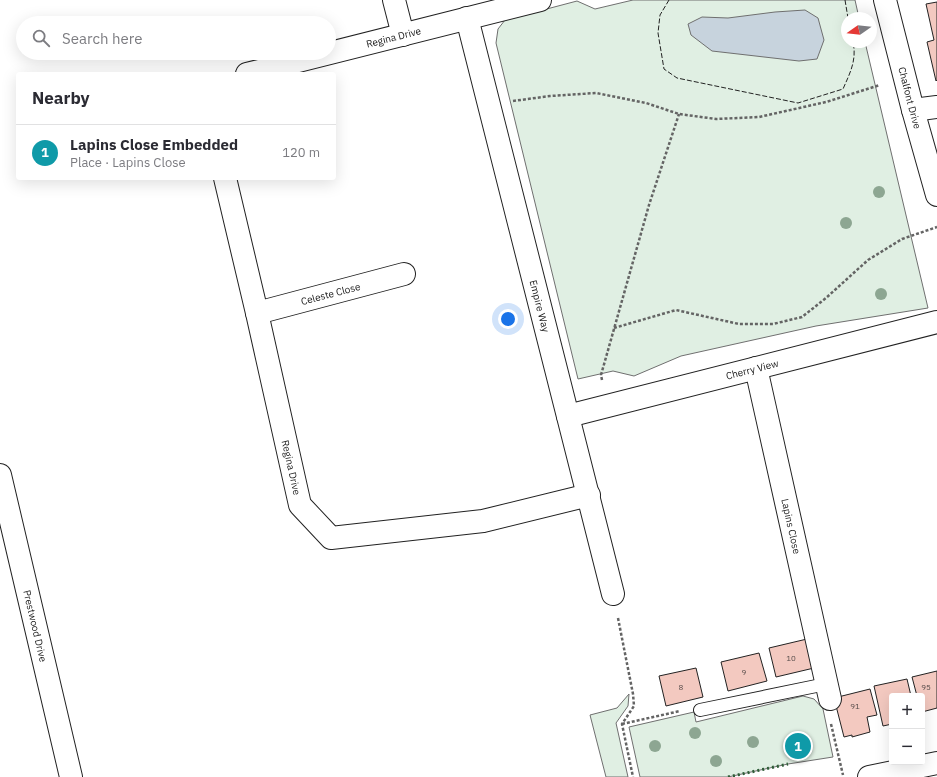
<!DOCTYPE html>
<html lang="en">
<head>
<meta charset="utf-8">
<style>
	:root { --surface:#fff; --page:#f7f7f7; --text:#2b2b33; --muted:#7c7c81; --line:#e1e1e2; --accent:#1a73e8 }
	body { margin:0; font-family:"IBM Plex Sans",sans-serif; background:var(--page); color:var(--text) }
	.controls { position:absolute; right:12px; bottom:12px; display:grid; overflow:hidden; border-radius:4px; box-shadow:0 4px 16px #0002 }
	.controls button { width:36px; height:36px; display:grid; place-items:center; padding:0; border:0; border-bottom:1px solid var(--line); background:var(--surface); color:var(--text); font:20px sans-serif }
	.compass { position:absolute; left:841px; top:12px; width:36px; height:36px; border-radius:50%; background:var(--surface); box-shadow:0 4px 16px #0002; rotate:256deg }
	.you { position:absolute; left:508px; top:319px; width:14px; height:14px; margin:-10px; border:3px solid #fff; border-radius:50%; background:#1a73e8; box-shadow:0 0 0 6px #1a73e833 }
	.badge { display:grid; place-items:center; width:26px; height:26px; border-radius:50%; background:var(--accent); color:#fff; font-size:13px; font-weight:700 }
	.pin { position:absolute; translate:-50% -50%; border:2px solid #fff; box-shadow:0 1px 4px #0006 }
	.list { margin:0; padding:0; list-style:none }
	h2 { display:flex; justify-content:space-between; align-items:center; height:52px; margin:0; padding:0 16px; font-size:17px }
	h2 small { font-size:13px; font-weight:400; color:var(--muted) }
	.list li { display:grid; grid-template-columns:26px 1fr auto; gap:12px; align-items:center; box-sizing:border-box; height:56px; padding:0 16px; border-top:1px solid var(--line) }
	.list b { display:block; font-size:15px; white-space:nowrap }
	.list p { margin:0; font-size:13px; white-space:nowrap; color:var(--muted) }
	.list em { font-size:13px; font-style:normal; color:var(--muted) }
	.icon { flex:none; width:22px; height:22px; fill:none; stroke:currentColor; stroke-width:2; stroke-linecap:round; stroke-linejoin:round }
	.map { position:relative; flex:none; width:937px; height:777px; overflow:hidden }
	.search { position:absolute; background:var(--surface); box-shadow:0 4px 16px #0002; left:16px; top:16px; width:320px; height:44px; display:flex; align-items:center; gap:10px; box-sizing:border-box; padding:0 14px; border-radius:22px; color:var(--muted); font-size:15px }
	.panel { position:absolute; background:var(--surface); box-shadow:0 4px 16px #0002; left:16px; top:72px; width:320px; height:108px; border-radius:4px }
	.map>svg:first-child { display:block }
</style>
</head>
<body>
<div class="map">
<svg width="937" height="777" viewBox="0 0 937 777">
	<rect width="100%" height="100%" fill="#fff"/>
	<g fill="#e0efe3" stroke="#6f6f6f">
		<polygon points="633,0 855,0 859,18 847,18 847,42 865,42 928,308 816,326 681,356 634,376 613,371 578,379 496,43 498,29 505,20 577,1 595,9"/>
		<polygon points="629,694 628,706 616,723 628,777 606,777 590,715 617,708"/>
		<polygon points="803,696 814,699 823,709 833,757 788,764 728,777 640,777 629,727 694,712 696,722"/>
	</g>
	<polygon fill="#c7d3dd" stroke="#6f6f6f" points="805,10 818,18 824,40 817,59 799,61 712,51 691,35 688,24 702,17 728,18 775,12"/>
	<g fill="#f3c9c0" stroke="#222">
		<polygon points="937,2 937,80 936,81 927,42 934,40 926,4"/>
		<polygon points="807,639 814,668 776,677 769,648"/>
		<polygon points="759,653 767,681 728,691 721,662"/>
		<polygon points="696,668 703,697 666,706 659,676"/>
		<polygon points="937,671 937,708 922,712 922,696 917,696 912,677"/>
		<polygon points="907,679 911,696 892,696 892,724 883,726 874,686"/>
		<polygon points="870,689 877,715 867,717 870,732 852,737 852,735 844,737 834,698"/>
		<polygon points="803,738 806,751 793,754 790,741"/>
	</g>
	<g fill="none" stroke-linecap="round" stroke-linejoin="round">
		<g stroke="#222" stroke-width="14">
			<polyline id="lane" points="700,710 826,684"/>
		</g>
		<g stroke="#222" stroke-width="24">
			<g id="street">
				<polyline points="394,0 403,35"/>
				<path id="s1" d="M885,0l28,110 24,85"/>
				<path id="s2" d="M467,18l146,576"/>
				<path id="s3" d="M247,74l293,-74"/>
				<polyline points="913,110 937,107"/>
				<path id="s4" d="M225,178l32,135 43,192 31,33 152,-17 106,-26"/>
				<path id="s5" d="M257,313l147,-39"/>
				<path id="s6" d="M756,368l74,331"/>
				<path id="s7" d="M568,416l369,-94"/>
				<path id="s8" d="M0,475l71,302"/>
			</g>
		</g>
		<g stroke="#222" stroke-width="24">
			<polyline id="secondary" points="869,777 937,763"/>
		</g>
		<g stroke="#646464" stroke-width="2.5" stroke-dasharray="3 2" stroke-linecap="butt">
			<polyline points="513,101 550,96 596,93 646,103 679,114 716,119 759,117 826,102 880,85"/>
			<polyline points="614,328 676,310 739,324 773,324 802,317 826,298 868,260 902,239 937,227"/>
			<polyline points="602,380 601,375 649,205 679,114"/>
			<polyline points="618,618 633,694 634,706 622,724 633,777"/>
			<polyline points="622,724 680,711"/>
			<polyline points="831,724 843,775"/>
		</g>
		<use href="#lane" stroke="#fff" stroke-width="12"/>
		<use href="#street" stroke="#fff" stroke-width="22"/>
		<use href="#secondary" stroke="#fff" stroke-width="22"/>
		<polyline stroke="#2f5e38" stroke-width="3" stroke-dasharray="2 3" stroke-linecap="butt" points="728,777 788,764"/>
		<g stroke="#222" stroke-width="1" stroke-dasharray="5 2" stroke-linecap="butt">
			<path d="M669,0l-9,15 -2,18 6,36 13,9 121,25 45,-14c7,-16 14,-29 10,-47"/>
			<polyline points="845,0 848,18"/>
		</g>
	</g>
	<g fill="#8da692">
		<circle cx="879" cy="192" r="6"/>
		<circle cx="846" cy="223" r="6"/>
		<circle cx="881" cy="294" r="6"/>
		<circle cx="695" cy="733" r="6"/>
		<circle cx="753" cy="742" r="6"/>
		<circle cx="655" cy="746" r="6"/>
		<circle cx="716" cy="761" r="6"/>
	</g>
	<g text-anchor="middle" stroke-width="3" stroke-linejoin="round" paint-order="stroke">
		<g font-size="8" fill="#564c4a">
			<text x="791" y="661">10</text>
			<text x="744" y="675">9</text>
			<text x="681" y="690">8</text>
			<text x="926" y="690">95</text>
			<text x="855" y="709">91</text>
		</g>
		<g font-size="10" fill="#222" stroke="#fff">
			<text dy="4" stroke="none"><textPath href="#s3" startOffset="151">Regina Drive</textPath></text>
			<text dy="4" stroke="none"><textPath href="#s1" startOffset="101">Chalfont Drive</textPath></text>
			<text dy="4" stroke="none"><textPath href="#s5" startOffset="76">Celeste Close</textPath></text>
			<text dy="4" stroke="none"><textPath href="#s2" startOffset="297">Empire Way</textPath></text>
			<text dy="4" stroke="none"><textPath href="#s7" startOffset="190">Cherry View</textPath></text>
			<text dy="4" stroke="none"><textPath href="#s4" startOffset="297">Regina Drive</textPath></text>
			<text dy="4" stroke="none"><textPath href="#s6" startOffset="162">Lapins Close</textPath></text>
			<text dy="4" stroke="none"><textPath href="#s8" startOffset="155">Prestwood Drive</textPath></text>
		</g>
	</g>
</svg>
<div class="controls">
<button>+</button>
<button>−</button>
</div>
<svg class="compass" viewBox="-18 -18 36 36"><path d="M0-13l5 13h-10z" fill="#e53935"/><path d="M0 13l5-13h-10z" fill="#7c7c81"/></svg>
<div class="you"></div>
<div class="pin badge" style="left:798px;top:746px;background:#0f9aa8">1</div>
<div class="search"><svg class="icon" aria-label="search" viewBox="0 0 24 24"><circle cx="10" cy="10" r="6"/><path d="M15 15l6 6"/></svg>Search here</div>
<section class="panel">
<h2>Nearby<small></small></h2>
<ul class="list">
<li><span class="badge" style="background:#0f9aa8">1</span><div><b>Lapins Close Embedded</b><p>Place · Lapins Close</p></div><em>120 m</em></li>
</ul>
</section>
</div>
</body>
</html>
